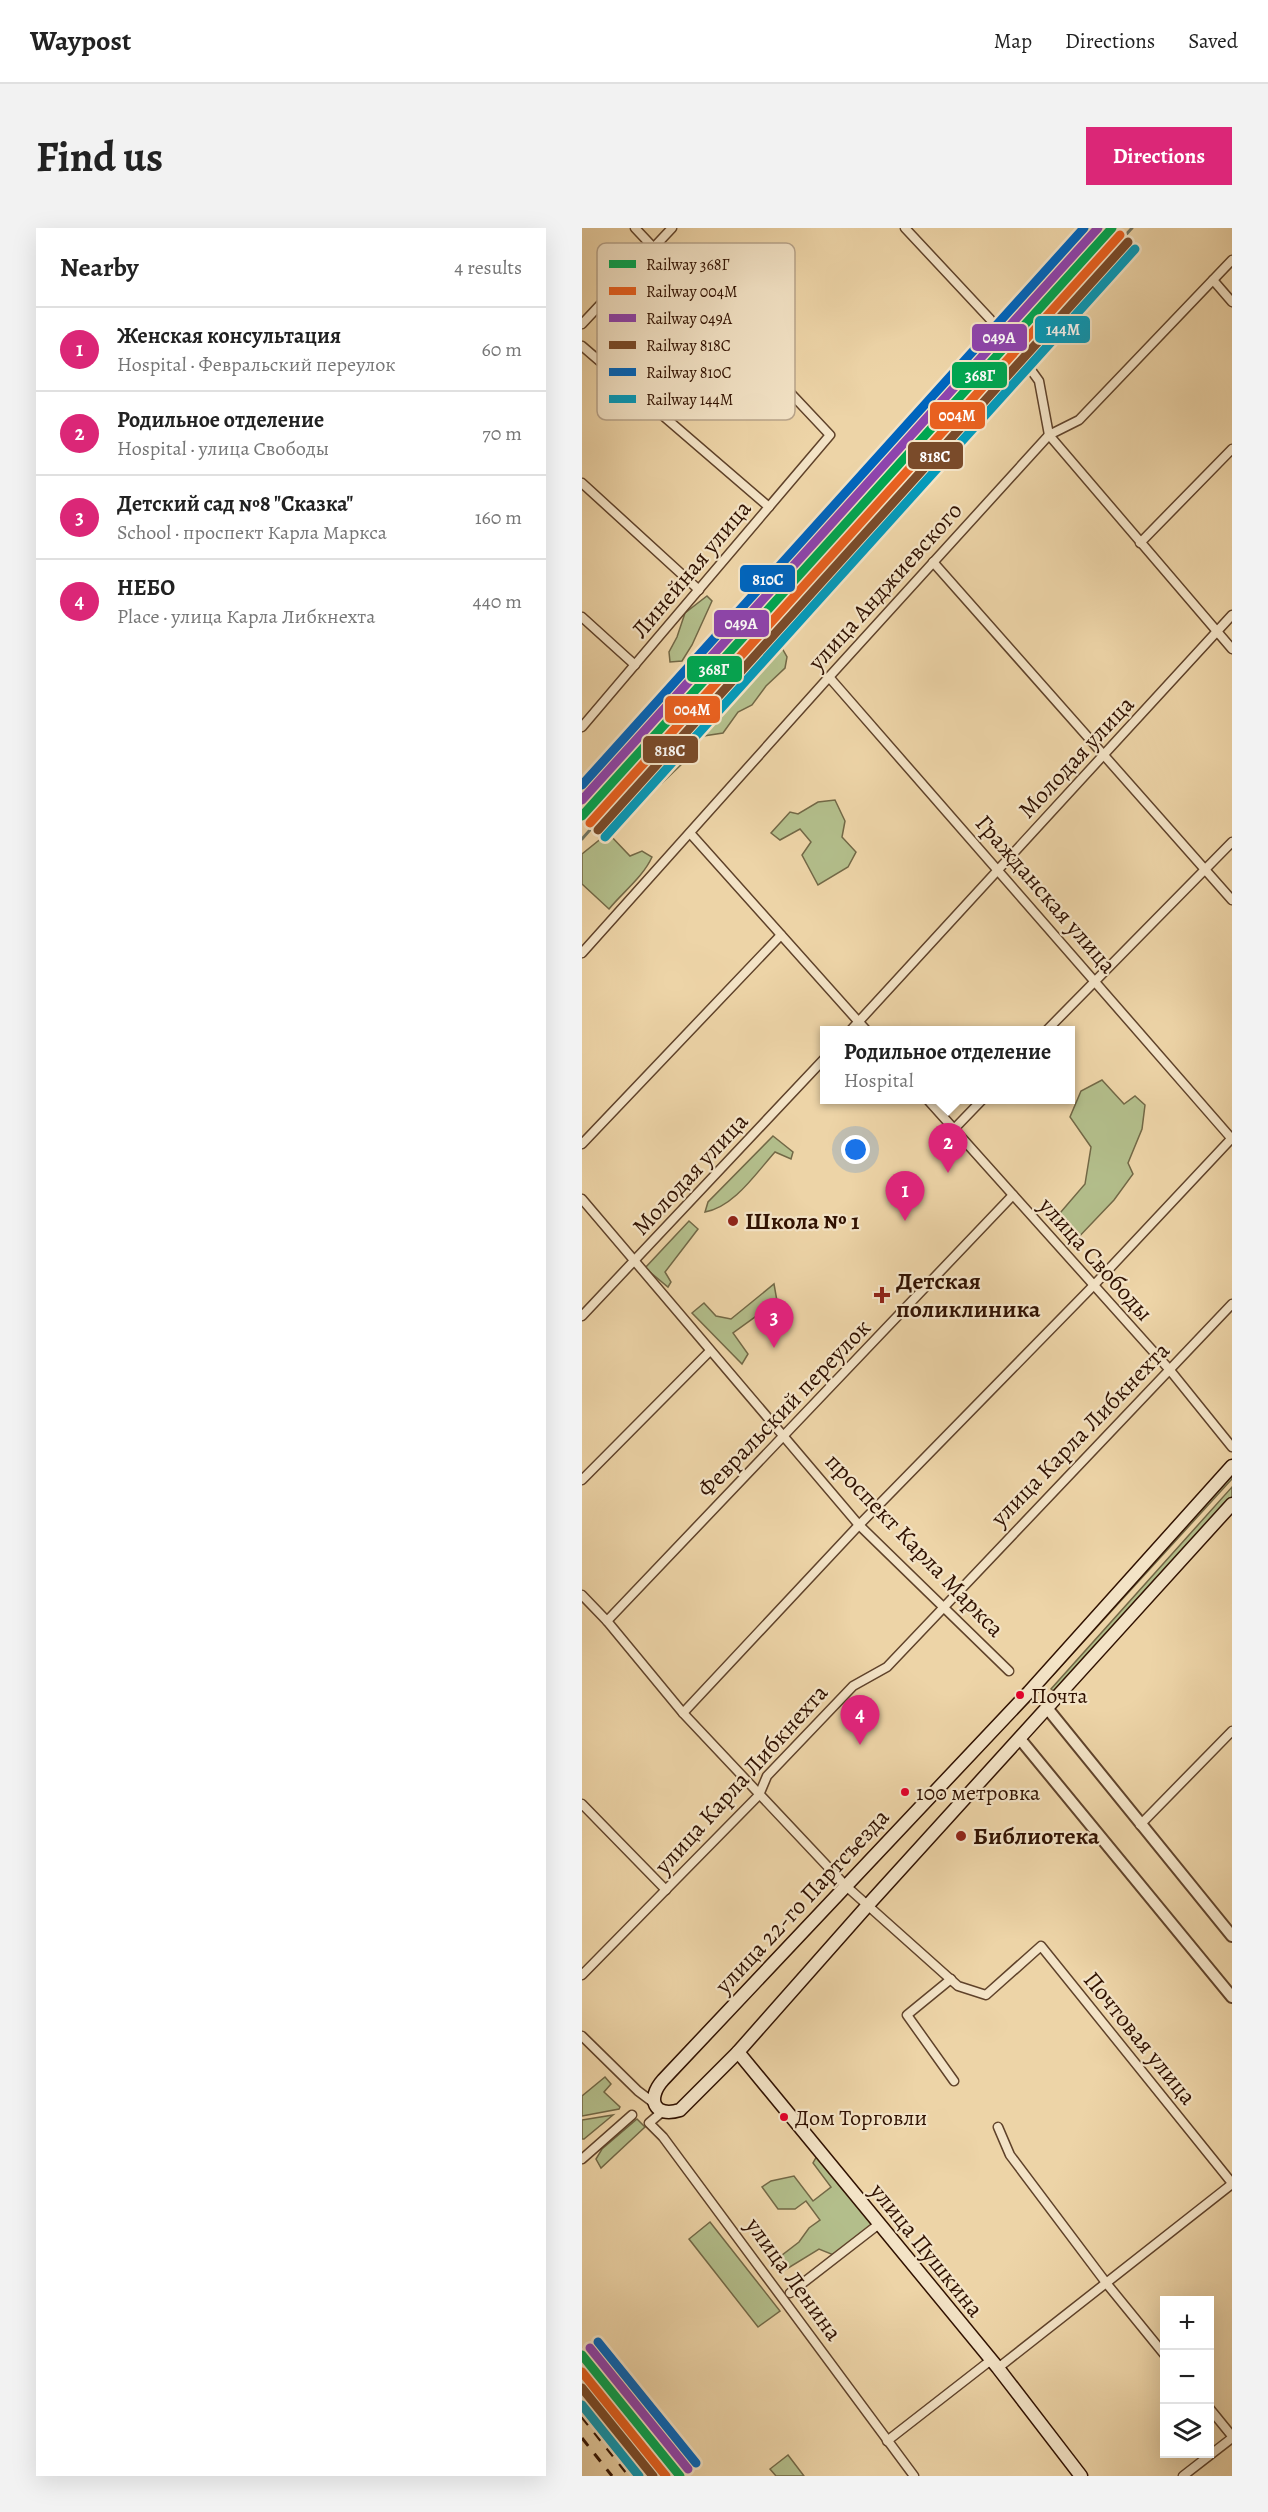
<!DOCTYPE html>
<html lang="en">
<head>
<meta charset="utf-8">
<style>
	:root { --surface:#fff; --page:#f2f2f2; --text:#222; --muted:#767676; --line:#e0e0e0; --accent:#db2777 }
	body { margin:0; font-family:Alegreya,serif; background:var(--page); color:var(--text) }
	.controls { position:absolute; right:18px; bottom:18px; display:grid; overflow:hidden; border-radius:0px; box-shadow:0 6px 24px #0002 }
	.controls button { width:54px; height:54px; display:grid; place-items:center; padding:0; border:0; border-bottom:2px solid var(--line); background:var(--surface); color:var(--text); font:30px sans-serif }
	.you { position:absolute; left:274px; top:922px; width:21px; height:21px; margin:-15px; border:4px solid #fff; border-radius:50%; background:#1a73e8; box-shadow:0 0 0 9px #1a73e833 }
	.badge { display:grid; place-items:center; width:39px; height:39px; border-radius:50%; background:var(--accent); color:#fff; font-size:20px; font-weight:700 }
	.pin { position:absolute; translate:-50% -50px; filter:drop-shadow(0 2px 3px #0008) }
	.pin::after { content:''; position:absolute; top:32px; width:21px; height:18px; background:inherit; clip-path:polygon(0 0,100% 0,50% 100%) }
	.popup { position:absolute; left:238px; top:798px; width:255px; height:78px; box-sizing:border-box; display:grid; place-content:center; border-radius:0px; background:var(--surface); filter:drop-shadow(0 2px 4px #0005); font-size:20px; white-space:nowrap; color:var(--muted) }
	.popup b { font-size:22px; color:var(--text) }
	.popup::after { content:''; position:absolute; left:50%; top:100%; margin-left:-12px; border:12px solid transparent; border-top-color:var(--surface) }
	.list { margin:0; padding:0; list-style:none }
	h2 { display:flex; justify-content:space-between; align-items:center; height:78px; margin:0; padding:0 24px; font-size:26px }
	h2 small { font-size:20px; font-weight:400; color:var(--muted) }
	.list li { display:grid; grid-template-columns:39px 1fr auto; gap:18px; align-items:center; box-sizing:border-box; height:84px; padding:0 24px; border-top:2px solid var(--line) }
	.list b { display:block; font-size:22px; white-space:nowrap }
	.list p { margin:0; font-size:20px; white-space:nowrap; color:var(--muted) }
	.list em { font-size:20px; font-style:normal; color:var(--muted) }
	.icon { flex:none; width:33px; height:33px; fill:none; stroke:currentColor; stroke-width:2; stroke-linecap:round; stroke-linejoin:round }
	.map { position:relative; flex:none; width:650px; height:2248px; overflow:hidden; border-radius:0px }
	header { display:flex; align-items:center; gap:36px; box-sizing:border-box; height:84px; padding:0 30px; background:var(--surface); border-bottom:2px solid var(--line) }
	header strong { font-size:28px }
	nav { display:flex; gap:33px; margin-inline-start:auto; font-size:21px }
	.intro { display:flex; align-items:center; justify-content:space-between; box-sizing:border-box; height:144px; padding:0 36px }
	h1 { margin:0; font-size:42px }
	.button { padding:15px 27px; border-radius:0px; background:var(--accent); color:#fff; font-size:21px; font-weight:700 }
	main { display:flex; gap:36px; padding:0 36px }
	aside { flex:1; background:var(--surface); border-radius:0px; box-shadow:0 6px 24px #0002 }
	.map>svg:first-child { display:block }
</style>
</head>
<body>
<header>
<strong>Waypost</strong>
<nav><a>Map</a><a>Directions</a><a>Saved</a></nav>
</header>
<div class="intro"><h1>Find us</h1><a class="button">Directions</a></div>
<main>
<aside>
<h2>Nearby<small>4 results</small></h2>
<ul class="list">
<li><span class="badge">1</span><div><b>Женская консультация</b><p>Hospital · Февральский переулок</p></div><em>60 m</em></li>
<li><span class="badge">2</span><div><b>Родильное отделение</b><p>Hospital · улица Свободы</p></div><em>70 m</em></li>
<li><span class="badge">3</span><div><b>Детский сад №8 &quot;Сказка&quot;</b><p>School · проспект Карла Маркса</p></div><em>160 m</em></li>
<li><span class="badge">4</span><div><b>НЕБО</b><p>Place · улица Карла Либкнехта</p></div><em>440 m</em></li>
</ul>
</aside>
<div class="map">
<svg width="650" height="2248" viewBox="0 0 650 2248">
	<rect width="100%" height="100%" fill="#edd4a7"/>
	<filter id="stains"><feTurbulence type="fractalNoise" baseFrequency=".00333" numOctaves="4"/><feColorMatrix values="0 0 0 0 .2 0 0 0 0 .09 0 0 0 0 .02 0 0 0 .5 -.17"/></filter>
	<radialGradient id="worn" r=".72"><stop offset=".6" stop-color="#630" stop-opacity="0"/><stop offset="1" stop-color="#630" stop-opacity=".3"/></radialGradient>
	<g fill="#b3be8b" stroke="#726846" stroke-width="1.5">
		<polygon points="125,368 130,373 110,417 100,433 88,434 87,424 95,409 103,385"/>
		<polygon points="195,402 201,408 196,413 205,429 203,440 184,458 170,477 156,484 141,505 115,509 102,520 101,535 80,555 67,541 145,453"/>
		<polygon points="253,572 263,593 260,609 274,624 266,639 236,657 220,627 229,614 218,601 198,612 189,605 208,584 216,586 236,574"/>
		<path d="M26,605l22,23 12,-5 10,6c-9,20 -29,35 -43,52l-27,-25v-30z"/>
		<polygon points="520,852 542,876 553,868 563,877 560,901 546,935 551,946 532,972 492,1014 472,992 503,956 509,919 488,889 499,863"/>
		<path d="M191,908l20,16 -2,7 -16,-7c-19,21 -41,55 -70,60l3,-10z"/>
		<polygon points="107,993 116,1001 83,1044 89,1054 86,1059 63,1040"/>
		<polygon points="192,1056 195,1073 151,1105 166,1126 160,1136 110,1085 122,1075 134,1088 149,1091"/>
		<polygon points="650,1241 650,1251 471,1447 463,1450"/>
		<polygon points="650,1259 650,1269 473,1464 469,1461"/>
		<polygon points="23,1849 29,1856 22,1864 38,1879 37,1881 0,1888 0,1868"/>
		<polygon points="31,1887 2,1911 0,1911 0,1892"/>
		<polygon points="55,1891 63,1899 19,1940 14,1931 20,1921"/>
		<polygon points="236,1926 295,1996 254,2028 237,2021 203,2042 195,2031 217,2014 227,2000 238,1992 224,1973 213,1981 196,1981 180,1959 189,1953 212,1948 231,1973 249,1959 231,1935"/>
		<polygon points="128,1994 198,2083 176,2099 107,2011"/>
		<polygon points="206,2227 222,2248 194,2248 188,2241"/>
	</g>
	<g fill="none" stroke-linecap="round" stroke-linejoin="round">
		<g stroke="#707563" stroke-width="3">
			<polyline points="443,117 550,0"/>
			<polyline points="0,611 279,293 431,130"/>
		</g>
		<g stroke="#5f422a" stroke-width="11">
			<g id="minor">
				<polyline points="323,0 408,91"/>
				<polyline points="631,52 650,74"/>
				<polyline points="0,96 90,0"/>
				<polyline points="431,117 457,153 467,207"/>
				<polyline points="0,118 187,279"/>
				<polyline points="467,207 650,421"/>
				<polyline points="0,255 117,362"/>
				<polyline points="558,315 650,221"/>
				<polyline points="351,334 650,672"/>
				<polyline points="0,389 53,437"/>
				<polyline points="247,449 650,911"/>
				<polyline points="0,499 248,207 53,0"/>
				<polyline points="108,605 284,802"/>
				<polyline points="0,725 247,449 467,207 497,192 650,32"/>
				<polyline points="269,802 650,387"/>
				<polyline points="465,802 650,614"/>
				<polyline points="346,872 587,1141 650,1219"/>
				<polyline points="372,901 400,872"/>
				<polyline points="0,916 199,707"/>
				<polyline points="0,971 277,1297 427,1443"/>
				<polyline points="0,1088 243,830"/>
				<polyline points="0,1252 128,1123"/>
				<polyline points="0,1367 25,1393 101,1485 264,1658 376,1758 404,1767 459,1718 650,1955"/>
				<polyline points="25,1393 431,967"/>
				<polyline points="101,1485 277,1297 512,1057 650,910"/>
				<polyline points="0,1576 84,1662"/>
				<polyline points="558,1597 650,1503"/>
				<polyline points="0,1747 177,1567 185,1548 271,1458 305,1439 650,1076"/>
				<polyline points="369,1751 325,1787 372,1853"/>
				<polyline points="0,1808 56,1863 72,1875"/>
				<polyline points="81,1883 67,1895 81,1909 332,2248"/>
				<polyline points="416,1899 428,1927 525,2056 582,2126"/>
				<polyline points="0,1931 50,1887"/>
				<polyline points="208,2065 297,1996"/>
				<polyline points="416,2140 650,1956"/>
				<polyline points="628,2181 650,2208"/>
				<polyline points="305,2213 409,2132"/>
				<polyline points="601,2248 650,2210"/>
			</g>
		</g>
		<g stroke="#5f422a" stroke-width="14">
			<g id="tertiary">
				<polyline points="465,1480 650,1708"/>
				<polyline points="438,1511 650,1769"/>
			</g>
		</g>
		<g stroke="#301101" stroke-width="15">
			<g id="secondary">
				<path d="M650,1238l-203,226 -366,388c-17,19 -9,38 17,30l58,-58 130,-147 364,-401"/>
				<polyline points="156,1824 416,2140 499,2248"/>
			</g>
		</g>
		<use href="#minor" stroke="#f3e3c6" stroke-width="8"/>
		<use href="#tertiary" stroke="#f3e3c6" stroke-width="10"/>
		<use href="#secondary" stroke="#f3e3c6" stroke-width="12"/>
		<g stroke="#301101" stroke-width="3" stroke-dasharray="10 10" stroke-linecap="butt">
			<polyline points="0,549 25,533"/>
			<polyline points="0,568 511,0"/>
			<polyline points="0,2170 62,2248"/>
			<polyline points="0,2189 47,2248"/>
			<polyline points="0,2210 30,2248"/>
		</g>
		<g stroke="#f3e3c6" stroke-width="14">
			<g id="rail-1">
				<polyline points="0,588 530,0"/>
				<polyline points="0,2127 98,2248"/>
			</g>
		</g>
		<g stroke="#f3e3c6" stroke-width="14">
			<g id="rail-2">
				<polyline points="8,595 538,7"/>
				<polyline points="0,2144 84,2248"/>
			</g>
		</g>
		<g stroke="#f3e3c6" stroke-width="14">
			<g id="rail-3">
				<polyline points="0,572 516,0"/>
				<polyline points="8,2120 106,2241"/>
			</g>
		</g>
		<g stroke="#f3e3c6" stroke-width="14">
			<g id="rail-4">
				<polyline points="16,602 546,14"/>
				<polyline points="0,2160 71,2248"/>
			</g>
		</g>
		<g stroke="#f3e3c6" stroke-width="14">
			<g id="rail-5">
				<polyline points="0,557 502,0"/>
				<polyline points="16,2114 114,2235"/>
			</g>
		</g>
		<g stroke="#f3e3c6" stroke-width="14">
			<g id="rail-6">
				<polyline points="23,609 553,21"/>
				<polyline points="0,2177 57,2248"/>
			</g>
		</g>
		<use href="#rail-1" stroke="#00a651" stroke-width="9"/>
		<use href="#rail-2" stroke="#e86120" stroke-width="9"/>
		<use href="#rail-3" stroke="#8e44ad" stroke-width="9"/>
		<use href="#rail-4" stroke="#7a4b2a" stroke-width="9"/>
		<use href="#rail-5" stroke="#0065bd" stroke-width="9"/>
		<use href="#rail-6" stroke="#059aba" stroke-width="9"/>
	</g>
	<g fill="#8f2418" stroke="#f3e3c6" stroke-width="2">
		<circle cx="151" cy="993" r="6"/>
		<path d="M297 1058h6v6h6v6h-6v6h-6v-6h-6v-6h6z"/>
		<circle cx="379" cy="1608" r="6"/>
	</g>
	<g fill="#e4002b" stroke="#f3e3c6" stroke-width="2">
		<circle cx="438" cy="1467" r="5"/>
		<circle cx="323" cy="1564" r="5"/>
		<circle cx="202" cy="1889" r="5"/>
	</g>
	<g text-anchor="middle" stroke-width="4.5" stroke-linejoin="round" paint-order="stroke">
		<g font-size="22" fill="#301101" stroke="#f3e3c6" text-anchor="start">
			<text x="449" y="1475">Почта</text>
			<text x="334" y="1572">100 метровка</text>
			<text x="213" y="1897">Дом Торговли</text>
		</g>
		<g font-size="24" fill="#301101" stroke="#f3e3c6">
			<text transform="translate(109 341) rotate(-50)" y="8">Линейная улица</text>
			<text transform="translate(303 358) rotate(-48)" y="8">улица Анджиевского</text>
			<text transform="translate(494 529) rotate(-47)" y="8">Молодая улица</text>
			<text transform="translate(464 666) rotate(49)" y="8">Гражданская улица</text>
			<text transform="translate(108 946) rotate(-47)" y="8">Молодая улица</text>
			<text transform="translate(514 1031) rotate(48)" y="8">улица Свободы</text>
			<text transform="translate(202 1180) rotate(-46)" y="8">Февральский переулок</text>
			<text transform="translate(498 1206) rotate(-46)" y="8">улица Карла Либкнехта</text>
			<text transform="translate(333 1317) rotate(46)" y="8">проспект Карла Маркса</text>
			<text transform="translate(159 1551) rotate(-48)" y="8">улица Карла Либкнехта</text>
			<text transform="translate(220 1673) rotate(-47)" y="8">улица 22-го Партсъезда</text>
			<text transform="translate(558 1810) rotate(51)" y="8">Почтовая улица</text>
			<text transform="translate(345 2022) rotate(51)" y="8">улица Пушкина</text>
			<text transform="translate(212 2051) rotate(54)" y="8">улица Ленина</text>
		</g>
		<g font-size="24" font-weight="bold" fill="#301101" stroke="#f3e3c6" text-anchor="start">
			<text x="163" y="1001">Школа № 1</text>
			<text x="314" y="1061">Детская<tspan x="314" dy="28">поликлиника</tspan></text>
			<text x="391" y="1616">Библиотека</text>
		</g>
	</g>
	<rect x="15" y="15" width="198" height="177" rx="9" fill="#f3e3c6" stroke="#b8a48b" stroke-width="1.5"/>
	<rect x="27" y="32" width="27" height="8" fill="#00a651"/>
	<rect x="27" y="59" width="27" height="8" fill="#e86120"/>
	<rect x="27" y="86" width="27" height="8" fill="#8e44ad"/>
	<rect x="27" y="113" width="27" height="8" fill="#7a4b2a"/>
	<rect x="27" y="140" width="27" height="8" fill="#0065bd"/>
	<rect x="27" y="167" width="27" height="8" fill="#059aba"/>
	<g font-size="16" fill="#301101">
		<text x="64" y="42">Railway 368Г</text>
		<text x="64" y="69">Railway 004М</text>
		<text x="64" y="96">Railway 049А</text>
		<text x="64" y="123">Railway 818С</text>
		<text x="64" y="150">Railway 810С</text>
		<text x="64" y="177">Railway 144М</text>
	</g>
	<g stroke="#f3e3c6" stroke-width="2">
		<rect x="452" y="87" width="57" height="29" rx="6" fill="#059aba"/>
		<rect x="389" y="95" width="57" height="29" rx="6" fill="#8e44ad"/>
		<rect x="369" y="133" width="57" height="28" rx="6" fill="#00a651"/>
		<rect x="347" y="173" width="57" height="29" rx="6" fill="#e86120"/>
		<rect x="325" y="213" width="57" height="29" rx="6" fill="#7a4b2a"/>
		<rect x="157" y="336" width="57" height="29" rx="6" fill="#0065bd"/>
		<rect x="131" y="381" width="57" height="29" rx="6" fill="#8e44ad"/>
		<rect x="104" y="427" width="57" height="28" rx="6" fill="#00a651"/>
		<rect x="82" y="467" width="57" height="29" rx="6" fill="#e86120"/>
		<rect x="60" y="507" width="57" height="29" rx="6" fill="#7a4b2a"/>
	</g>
	<g font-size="16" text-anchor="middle" font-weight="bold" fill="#fff">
		<text x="481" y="107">144М</text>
		<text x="417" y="115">049А</text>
		<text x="398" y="153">368Г</text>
		<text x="375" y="193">004М</text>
		<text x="353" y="234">818С</text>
		<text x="186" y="357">810С</text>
		<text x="159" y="401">049А</text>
		<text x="132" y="447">368Г</text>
		<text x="110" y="487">004М</text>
		<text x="88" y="528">818С</text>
	</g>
	<rect width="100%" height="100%" filter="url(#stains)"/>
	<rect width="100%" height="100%" fill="url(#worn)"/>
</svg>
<div class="controls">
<button>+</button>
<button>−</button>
<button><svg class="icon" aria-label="layers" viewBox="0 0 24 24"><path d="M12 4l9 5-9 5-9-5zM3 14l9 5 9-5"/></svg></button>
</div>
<div class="you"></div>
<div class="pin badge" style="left:323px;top:993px">1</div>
<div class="pin badge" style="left:366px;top:945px">2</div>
<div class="popup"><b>Родильное отделение</b>Hospital</div>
<div class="pin badge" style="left:192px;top:1120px">3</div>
<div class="pin badge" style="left:278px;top:1517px">4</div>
</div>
</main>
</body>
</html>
